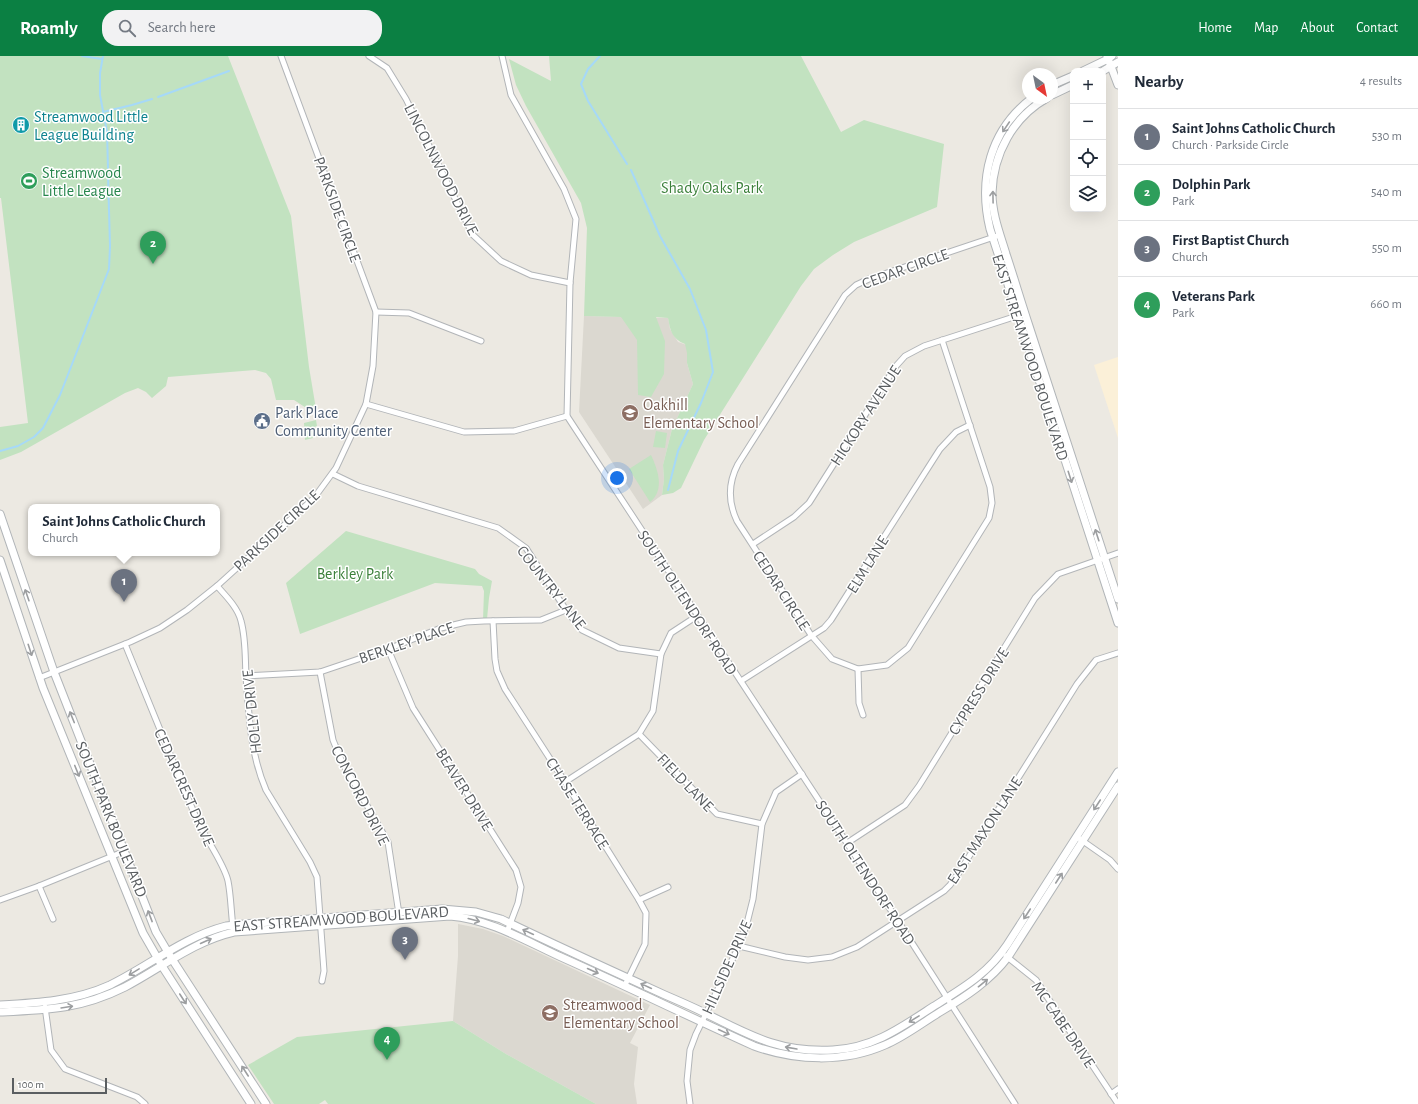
<!DOCTYPE html>
<html lang="en">
<head>
<meta charset="utf-8">
<style>
	:root { --surface:#fff; --page:#f2f2f3; --text:#1f2937; --muted:#747a83; --line:#e0e1e3; --accent:#0b8043 }
	body { margin:0; font-family:"Alegreya Sans",sans-serif; background:var(--page); color:var(--text) }
	.controls { position:absolute; right:12px; top:12px; display:grid; overflow:hidden; border-radius:8px; box-shadow:0 4px 16px #0002 }
	.controls button { width:36px; height:36px; display:grid; place-items:center; padding:0; border:0; border-bottom:1px solid var(--line); background:var(--surface); color:var(--text); font:20px sans-serif }
	.compass { position:absolute; left:1022px; top:12px; width:36px; height:36px; border-radius:50%; background:var(--surface); box-shadow:0 4px 16px #0002; rotate:147deg }
	.scale { position:absolute; left:12px; bottom:10px; width:95px; box-sizing:border-box; padding-left:4px; border:2px solid #5a5e61; border-top:0; font-size:11px; line-height:14px; white-space:nowrap; color:#5a5e61; -webkit-text-stroke:3px #fff; paint-order:stroke }
	.you { position:absolute; left:617px; top:422px; width:14px; height:14px; margin:-10px; border:3px solid #fff; border-radius:50%; background:#1a73e8; box-shadow:0 0 0 6px #1a73e833 }
	.badge { display:grid; place-items:center; width:26px; height:26px; border-radius:50%; background:var(--accent); color:#fff; font-size:13px; font-weight:700 }
	.pin { position:absolute; translate:-50% -33px; filter:drop-shadow(0 1px 2px #0008) }
	.pin::after { content:''; position:absolute; top:21px; width:14px; height:12px; background:inherit; clip-path:polygon(0 0,100% 0,50% 100%) }
	.popup { position:absolute; left:28px; top:448px; width:192px; height:52px; box-sizing:border-box; display:grid; place-content:center; border-radius:8px; background:var(--surface); filter:drop-shadow(0 1px 3px #0005); font-size:13px; white-space:nowrap; color:var(--muted) }
	.popup b { font-size:15px; color:var(--text) }
	.popup::after { content:''; position:absolute; left:50%; top:100%; margin-left:-8px; border:8px solid transparent; border-top-color:var(--surface) }
	.list { margin:0; padding:0; list-style:none }
	h2 { display:flex; justify-content:space-between; align-items:center; height:52px; margin:0; padding:0 16px; font-size:17px }
	h2 small { font-size:13px; font-weight:400; color:var(--muted) }
	.list li { display:grid; grid-template-columns:26px 1fr auto; gap:12px; align-items:center; box-sizing:border-box; height:56px; padding:0 16px; border-top:1px solid var(--line) }
	.list b { display:block; font-size:15px; white-space:nowrap }
	.list p { margin:0; font-size:13px; white-space:nowrap; color:var(--muted) }
	.list em { font-size:13px; font-style:normal; color:var(--muted) }
	.icon { flex:none; width:22px; height:22px; fill:none; stroke:currentColor; stroke-width:2; stroke-linecap:round; stroke-linejoin:round }
	.map { position:relative; flex:none; width:1118px; height:1048px; overflow:hidden }
	header { display:flex; align-items:center; gap:24px; box-sizing:border-box; height:56px; padding:0 20px; background:var(--accent); color:#fff }
	header strong { font-size:19px }
	nav { display:flex; gap:22px; margin-inline-start:auto; font-size:14px }
	.search { width:280px; height:36px; background:var(--page); display:flex; align-items:center; gap:10px; box-sizing:border-box; padding:0 14px; border-radius:16px; color:var(--muted); font-size:15px }
	main { display:flex }
	aside { flex:1; background:var(--surface) }
	.map>svg:first-child { display:block }
</style>
</head>
<body>
<header>
<strong>Roamly</strong>
<div class="search"><svg class="icon" aria-label="search" viewBox="0 0 24 24"><circle cx="10" cy="10" r="6"/><path d="M15 15l6 6"/></svg>Search here</div>
<nav><a>Home</a><a>Map</a><a>About</a><a>Contact</a></nav>
</header>
<main>
<div class="map">
<svg width="1118" height="1048" viewBox="0 0 1118 1048">
	<rect width="100%" height="100%" fill="#ece9e2"/>
	<polygon fill="#fbf0d8" points="1118,301 1118,382 1094,309"/>
	<g fill="#dbd8d0">
		<polygon points="584,260 668,262 670,273 678,286 687,289 687,307 693,328 672,373 663,409 664,423 662,439 643,453 579,356"/>
		<polygon points="458,868 483,873 503,880 650,949 630,987 638,991 634,1028 637,1048 596,1048 506,998 453,965 458,900"/>
	</g>
	<g fill="#c2e2c0">
		<polygon points="0,0 228,0 291,160 309,311 317,359 294,344 276,344 271,323 266,317 255,314 168,321 166,330 152,342 146,336 138,332 125,337 21,396 0,404 0,371 28,367 1,142 0,142"/>
		<path d="M549,0h252l40,76 23,-12 80,24 -7,63 -83,35 -21,13 -19,14 -13,17 -97,154 -23,48 -8,5 -11,2 2,-16 -1,-14 9,-36 21,-45 -6,-21v-10l-2,-9c-13,-5 -15,-14 -17,-26l-12,-1 9,24 -1,33 -13,23 -13,-2 -1,-55 -16,-23 -37,-1 3,-88 -6,-25 -55,-97 -10,-21 -7,-26 42,22z"/>
		<polygon points="316,364 317,370 312,372 313,382 305,384 304,367"/>
		<polygon points="656,375 667,377 665,392 653,391"/>
		<path d="M651,399c7,15 14,35 -1,47l-21,-33z"/>
		<polygon points="346,475 475,513 479,518 492,525 489,542 487,563 483,564 484,535 482,530 435,527 300,578 286,527"/>
		<polygon points="453,965 506,998 596,1048 328,1048 325,1044 319,1048 274,1048 248,1009 297,981"/>
	</g>
	<g fill="none" stroke-linecap="round" stroke-linejoin="round">
		<g stroke="#a6d9f8" stroke-width="2">
			<polyline points="82,0 102,3"/>
			<polyline points="103,0 100,17 100,39 107,76 108,112"/>
			<polyline points="600,0 588,13 581,28 588,45 627,108"/>
			<polyline points="158,41 229,15"/>
			<polyline points="103,56 132,49 152,43"/>
			<polyline points="631,114 660,180 690,233 706,274 713,316 701,347 678,395 668,434"/>
			<polyline points="0,395 18,390 34,381 43,372 60,339 109,213 110,190 108,119"/>
		</g>
		<g stroke="#b2b5b8" stroke-width="7">
			<g id="street">
				<polyline points="369,0 387,12 406,43 473,179 501,205 531,219 570,227"/>
				<polyline points="502,0 511,39 564,133 576,163 570,227 567,360 898,865 1015,1048"/>
				<polyline points="376,256 409,257 481,285"/>
				<path d="M942,284l48,147 2,16 -3,15 -81,130 -21,17 -29,4 -26,-10 -21,-24 -74,-114c-9,-19 -9,-38 1,-57l107,-169 11,-10 13,-6 131,-44"/>
				<polyline points="366,348 464,376 514,375 567,360"/>
				<polyline points="333,418 358,430 498,472 526,492 566,554 582,574 619,592 661,598"/>
				<polyline points="753,488 794,461 809,447 896,310 905,300 924,290 1020,259"/>
				<path d="M217,530c9,10 21,22 24,35 5,18 4,37 5,55 3,39 4,77 20,114l44,72 7,15 7,94 -2,10"/>
				<polyline points="493,565 495,603 497,615 505,633 565,726 639,844 646,857 645,888 625,929"/>
				<path d="M125,588l72,176c8,18 27,43 31,61 3,15 3,31 5,46"/>
				<polyline points="388,593 413,652 516,814 521,831 518,847 507,876"/>
				<polyline points="858,613 859,647 863,659"/>
				<polyline points="320,616 333,684 342,706 388,786 399,858"/>
				<polyline points="246,620 320,616 388,593 441,572 466,566 484,565 541,564 566,554"/>
				<polyline points="39,622 130,586 160,572 187,554 217,530 314,442 336,412 366,348 373,310 376,256 281,0"/>
				<polyline points="741,625 824,572 831,564 940,393 956,376 970,369"/>
				<polyline points="639,678 717,758 762,768"/>
				<polyline points="565,726 639,678 653,655 661,598 671,577 697,560"/>
				<polyline points="1080,783 1110,804 1118,813"/>
				<polyline points="847,787 905,749 919,730 1035,542 1058,518 1118,497"/>
				<polyline points="39,830 53,863"/>
				<polyline points="0,844 39,830 125,795"/>
				<polyline points="639,844 668,831"/>
				<polyline points="739,890 785,901 808,904 832,901 857,891 944,835 950,829 958,818 1077,628 1096,604 1118,597"/>
				<polyline points="1006,900 1036,924 1118,1048"/>
				<polyline points="45,951 51,994 65,1013 137,1041 145,1048"/>
				<polyline points="1111,1038 1118,1033"/>
				<polyline points="690,1048 687,1025 690,994 696,978 739,890 747,867 753,843 762,768 776,736 802,718"/>
			</g>
		</g>
		<g stroke="#b1b5b8" stroke-width="9">
			<g id="secondary">
				<polyline points="1107,0 1118,29"/>
				<polyline points="1083,15 1108,3 1112,0"/>
				<polyline points="1103,15 1118,6"/>
				<polyline points="1052,29 1073,20"/>
				<polyline points="1052,39 1073,29"/>
				<path d="M1032,42c-42,32 -54,81 -42,131l128,394"/>
				<path d="M1047,42c-34,19 -54,56 -55,95 0,21 8,41 14,61 8,24 15,48 23,72 29,91 59,182 89,273"/>
				<polyline points="0,458 54,616 156,876 172,903 266,1048"/>
				<polyline points="0,504 43,632 143,877 162,910 251,1048"/>
				<path d="M0,949c37,-2 75,-4 110,-20 39,-19 73,-48 116,-59l18,-2 198,-15 34,3 25,7c54,26 109,51 164,76 14,6 28,12 42,19 44,22 74,39 126,36 39,-2 66,-21 98,-42 30,-19 56,-33 76,-63l111,-173"/>
				<path d="M0,956c48,-2 81,-3 125,-25 36,-19 69,-46 109,-55l216,-16c39,3 76,25 111,41 65,29 129,60 193,89 42,15 90,17 131,-1 19,-8 37,-22 55,-33 25,-15 50,-31 68,-55l110,-171"/>
			</g>
		</g>
		<use href="#street" stroke="#fff" stroke-width="5"/>
		<use href="#secondary" stroke="#fff" stroke-width="7"/>
	</g>
	<defs><path id="oneway-shaft" d="M-6 0H5M1.5-3L5.5 0L1.5 3" fill="none" stroke-width="1.6" stroke-linecap="round" stroke-linejoin="round"/></defs>
	<g stroke="#9c9ea0">
		<use href="#oneway-shaft" transform="translate(1006 71) rotate(124)"/>
		<use href="#oneway-shaft" transform="translate(993 141) rotate(-91)"/>
		<use href="#oneway-shaft" transform="translate(1070 421) rotate(72)"/>
		<use href="#oneway-shaft" transform="translate(1097 479) rotate(-108)"/>
		<use href="#oneway-shaft" transform="translate(27 539) rotate(-109)"/>
		<use href="#oneway-shaft" transform="translate(30 594) rotate(72)"/>
		<use href="#oneway-shaft" transform="translate(72 661) rotate(-112)"/>
		<use href="#oneway-shaft" transform="translate(77 715) rotate(68)"/>
		<use href="#oneway-shaft" transform="translate(1097 749) rotate(123)"/>
		<use href="#oneway-shaft" transform="translate(1059 822) rotate(-57)"/>
		<use href="#oneway-shaft" transform="translate(1027 858) rotate(123)"/>
		<use href="#oneway-shaft" transform="translate(150 860) rotate(-111)"/>
		<use href="#oneway-shaft" transform="translate(474 864) rotate(15)"/>
		<use href="#oneway-shaft" transform="translate(528 876) rotate(-155)"/>
		<use href="#oneway-shaft" transform="translate(206 885) rotate(-24)"/>
		<use href="#oneway-shaft" transform="translate(593 915) rotate(24)"/>
		<use href="#oneway-shaft" transform="translate(134 916) rotate(149)"/>
		<use href="#oneway-shaft" transform="translate(983 927) rotate(-39)"/>
		<use href="#oneway-shaft" transform="translate(646 930) rotate(-155)"/>
		<use href="#oneway-shaft" transform="translate(183 943) rotate(57)"/>
		<use href="#oneway-shaft" transform="translate(67 951) rotate(-9)"/>
		<use href="#oneway-shaft" transform="translate(914 963) rotate(148)"/>
		<use href="#oneway-shaft" transform="translate(724 976) rotate(25)"/>
		<use href="#oneway-shaft" transform="translate(791 992) rotate(-170)"/>
		<use href="#oneway-shaft" transform="translate(245 1015) rotate(-123)"/>
	</g>
	<defs>
		<g id="building-disc" transform="scale(0.9)"><circle r="9.5" fill="#0f9aa8" stroke="#fff"/><path d="M-4-6H4V6H1V3H-1V6H-4ZM-2.5-4.3h1.7v1.8h-1.7ZM.8-4.3h1.7v1.8H.8ZM-2.5-1h1.7V.8h-1.7ZM.8-1h1.7V.8H.8Z" fill="#fff"/></g>
		<g id="stadium-disc" transform="scale(0.9)"><circle r="9.5" fill="#2e9e5b" stroke="#fff"/><path d="M0-5a6.5 5 0 1 0 0 10a6.5 5 0 1 0 0-10ZM-3.5-1.8h7v3.6h-7Z" fill="#fff"/></g>
		<g id="school-disc" transform="scale(0.9)"><circle r="9.5" fill="#8d6e63" stroke="#fff"/><path d="M0-5L7-2L0 1L-7-2ZM-4 1L0 2.5L4 1V4Q0 6-4 4Z" fill="#fff"/></g>
		<g id="civic-disc" transform="scale(0.9)"><circle r="9.5" fill="#5c6f8a" stroke="#fff"/><path d="M-.6-6.5H3V-4.5H.6V-3L4-1V1h2V6H-6V1h2V-1L-.6-3ZM-1.2 2.5V6h2.4V2.5Z" fill="#fff"/></g>
	</defs>
	<g fill-rule="evenodd">
		<use href="#building-disc" x="21" y="69"/>
		<use href="#stadium-disc" x="29" y="125"/>
		<use href="#school-disc" x="630" y="357"/>
		<use href="#civic-disc" x="262" y="365"/>
		<use href="#school-disc" x="550" y="957"/>
	</g>
	<g text-anchor="middle" stroke-width="3" stroke-linejoin="round" paint-order="stroke">
		<g font-size="16" fill="#0d838f" stroke="#fff" text-anchor="start">
			<text x="34" y="66">Streamwood Little<tspan x="34" dy="18">League Building</tspan></text>
		</g>
		<g font-size="16" fill="#5a5e61" stroke="#fff">
			<text transform="translate(442 113) rotate(63)" y="6">LINCOLNWOOD DRIVE</text>
			<text transform="translate(338 153) rotate(70)" y="6">PARKSIDE CIRCLE</text>
			<text transform="translate(905 212) rotate(-20)" y="6">CEDAR CIRCLE</text>
			<text transform="translate(1031 301) rotate(72)" y="6">EAST STREAMWOOD BOULEVARD</text>
			<text transform="translate(865 359) rotate(-57)" y="6">HICKORY AVENUE</text>
			<text transform="translate(276 474) rotate(-43)" y="6">PARKSIDE CIRCLE</text>
			<text transform="translate(867 508) rotate(-58)" y="6">ELM LANE</text>
			<text transform="translate(552 531) rotate(52)" y="6">COUNTRY LANE</text>
			<text transform="translate(782 534) rotate(57)" y="6">CEDAR CIRCLE</text>
			<text transform="translate(688 546) rotate(57)" y="6">SOUTH OLTENDORF ROAD</text>
			<text transform="translate(406 586) rotate(-19)" y="6">BERKLEY PLACE</text>
			<text transform="translate(978 635) rotate(-58)" y="6">CYPRESS DRIVE</text>
			<text transform="translate(251 656) rotate(-96)" y="6">HOLLY DRIVE</text>
			<text transform="translate(686 726) rotate(46)" y="6">FIELD LANE</text>
			<text transform="translate(185 731) rotate(66)" y="6">CEDARCREST DRIVE</text>
			<text transform="translate(465 733) rotate(58)" y="6">BEAVER DRIVE</text>
			<text transform="translate(361 739) rotate(63)" y="6">CONCORD DRIVE</text>
			<text transform="translate(578 747) rotate(58)" y="6">CHASE TERRACE</text>
			<text transform="translate(112 763) rotate(68)" y="6">SOUTH PARK BOULEVARD</text>
			<text transform="translate(984 774) rotate(-57)" y="6">EAST MAXON LANE</text>
			<text transform="translate(866 816) rotate(57)" y="6">SOUTH OLTENDORF ROAD</text>
			<text transform="translate(341 862) rotate(-4)" y="6">EAST STREAMWOOD BOULEVARD</text>
			<text transform="translate(726 911) rotate(-66)" y="6">HILLSIDE DRIVE</text>
			<text transform="translate(1064 968) rotate(56)" y="6">MC CABE DRIVE</text>
		</g>
		<g font-size="16" fill="#27864d" stroke="#fff" text-anchor="start">
			<text x="42" y="122">Streamwood<tspan x="42" dy="18">Little League</tspan></text>
		</g>
		<g font-size="16" fill="#3c803b" stroke="#fff">
			<text x="712" y="137">Shady Oaks Park</text>
			<text x="355" y="523">Berkley Park</text>
		</g>
		<g font-size="16" fill="#785e54" stroke="#fff" text-anchor="start">
			<text x="643" y="354">Oakhill<tspan x="643" dy="18">Elementary School</tspan></text>
			<text x="563" y="954">Streamwood<tspan x="563" dy="18">Elementary School</tspan></text>
		</g>
		<g font-size="16" fill="#4e5e75" stroke="#fff" text-anchor="start">
			<text x="275" y="362">Park Place<tspan x="275" dy="18">Community Center</tspan></text>
		</g>
	</g>
</svg>
<div class="controls">
<button>+</button>
<button>−</button>
<button><svg class="icon" aria-label="locate" viewBox="0 0 24 24"><circle cx="12" cy="12" r="6"/><path d="M12 2v4M12 18v4M2 12h4M18 12h4"/></svg></button>
<button><svg class="icon" aria-label="layers" viewBox="0 0 24 24"><path d="M12 4l9 5-9 5-9-5zM3 14l9 5 9-5"/></svg></button>
</div>
<svg class="compass" viewBox="-18 -18 36 36"><path d="M0-13l5 13h-10z" fill="#e53935"/><path d="M0 13l5-13h-10z" fill="#747a83"/></svg>
<div class="scale">100 m</div>
<div class="you"></div>
<div class="pin badge" style="left:124px;top:546px;background:#6b7280">1</div>
<div class="popup"><b>Saint Johns Catholic Church</b>Church</div>
<div class="pin badge" style="left:153px;top:208px;background:#2e9e5b">2</div>
<div class="pin badge" style="left:405px;top:904px;background:#6b7280">3</div>
<div class="pin badge" style="left:387px;top:1004px;background:#2e9e5b">4</div>
</div>
<aside>
<h2>Nearby<small>4 results</small></h2>
<ul class="list">
<li><span class="badge" style="background:#6b7280">1</span><div><b>Saint Johns Catholic Church</b><p>Church · Parkside Circle</p></div><em>530 m</em></li>
<li><span class="badge" style="background:#2e9e5b">2</span><div><b>Dolphin Park</b><p>Park</p></div><em>540 m</em></li>
<li><span class="badge" style="background:#6b7280">3</span><div><b>First Baptist Church</b><p>Church</p></div><em>550 m</em></li>
<li><span class="badge" style="background:#2e9e5b">4</span><div><b>Veterans Park</b><p>Park</p></div><em>660 m</em></li>
</ul>
</aside>
</main>
</body>
</html>
